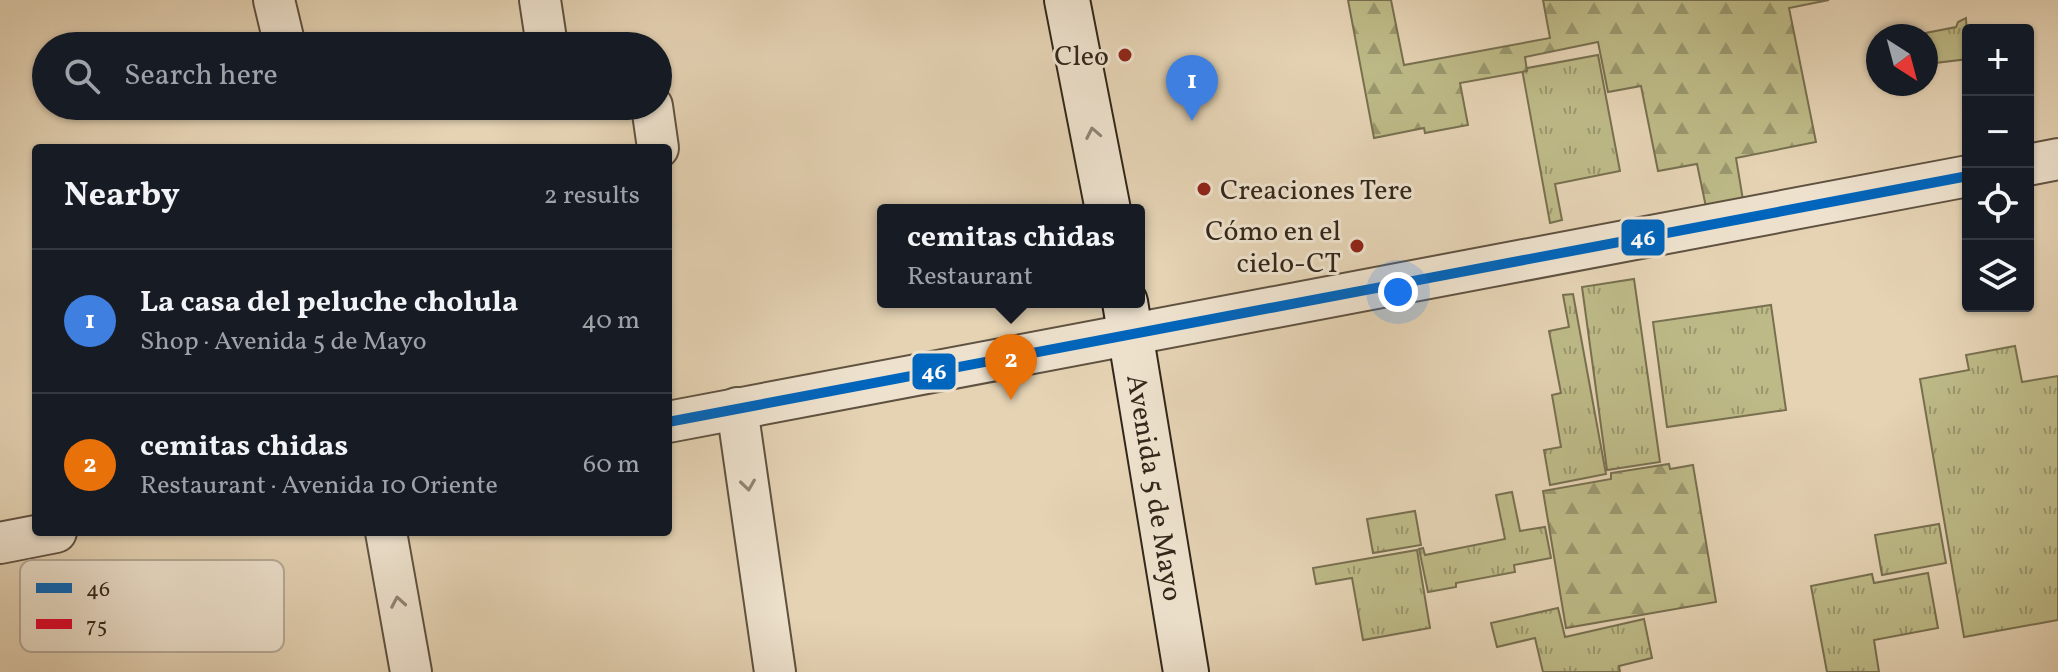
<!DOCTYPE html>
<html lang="en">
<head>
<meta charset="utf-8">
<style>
	:root { --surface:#171b24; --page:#242831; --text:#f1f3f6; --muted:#9ea1a6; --line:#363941; --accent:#7c3aed }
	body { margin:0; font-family:Vollkorn,serif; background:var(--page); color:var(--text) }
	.controls { position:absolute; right:24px; top:24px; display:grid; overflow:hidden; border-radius:8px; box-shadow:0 2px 6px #0004 }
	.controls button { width:72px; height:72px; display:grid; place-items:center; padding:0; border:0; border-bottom:2px solid var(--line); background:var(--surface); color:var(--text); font:40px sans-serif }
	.compass { position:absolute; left:1866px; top:24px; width:72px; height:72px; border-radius:50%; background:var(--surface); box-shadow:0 2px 6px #0004; rotate:144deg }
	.you { position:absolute; left:1398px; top:292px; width:28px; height:28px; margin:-20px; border:6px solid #fff; border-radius:50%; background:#1a73e8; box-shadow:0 0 0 12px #1a73e833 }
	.badge { display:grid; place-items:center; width:52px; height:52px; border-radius:50%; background:var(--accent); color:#fff; font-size:26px; font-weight:700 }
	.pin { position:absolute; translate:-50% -66px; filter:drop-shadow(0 2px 4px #0008) }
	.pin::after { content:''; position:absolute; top:42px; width:28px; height:24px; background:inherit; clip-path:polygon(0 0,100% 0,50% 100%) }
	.popup { position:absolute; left:877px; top:204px; width:268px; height:104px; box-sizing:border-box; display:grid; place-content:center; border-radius:8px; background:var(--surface); filter:drop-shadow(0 2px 6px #0005); font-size:26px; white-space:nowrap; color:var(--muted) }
	.popup b { font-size:30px; color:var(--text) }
	.popup::after { content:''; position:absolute; left:50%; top:100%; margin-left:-16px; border:16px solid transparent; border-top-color:var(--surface) }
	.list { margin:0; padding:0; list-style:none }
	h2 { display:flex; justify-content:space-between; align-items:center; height:104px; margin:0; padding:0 32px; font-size:34px }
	h2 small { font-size:26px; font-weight:400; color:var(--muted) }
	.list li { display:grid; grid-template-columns:52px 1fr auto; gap:24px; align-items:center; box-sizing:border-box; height:144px; padding:0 32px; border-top:2px solid var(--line) }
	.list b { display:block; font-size:30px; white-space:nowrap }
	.list p { margin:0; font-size:26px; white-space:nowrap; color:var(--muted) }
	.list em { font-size:26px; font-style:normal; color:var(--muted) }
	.icon { flex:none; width:44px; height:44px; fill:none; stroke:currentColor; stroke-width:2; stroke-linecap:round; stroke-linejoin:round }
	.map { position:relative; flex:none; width:2058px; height:672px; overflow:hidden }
	.search { position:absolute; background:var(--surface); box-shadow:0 2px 6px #0004; left:32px; top:32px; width:640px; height:88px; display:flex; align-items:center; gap:20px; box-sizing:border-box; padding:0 28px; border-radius:44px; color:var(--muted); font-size:30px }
	.panel { position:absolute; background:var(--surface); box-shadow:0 2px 6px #0004; left:32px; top:144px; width:640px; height:392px; border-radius:8px }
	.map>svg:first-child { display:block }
</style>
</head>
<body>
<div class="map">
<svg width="2058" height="672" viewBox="0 0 2058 672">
	<defs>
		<pattern id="grass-tufts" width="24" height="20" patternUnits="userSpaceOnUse" patternTransform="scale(2)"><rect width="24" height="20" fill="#bdba87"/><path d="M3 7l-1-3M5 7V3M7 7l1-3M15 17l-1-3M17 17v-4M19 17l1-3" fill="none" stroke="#9a976e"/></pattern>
		<pattern id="forest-firs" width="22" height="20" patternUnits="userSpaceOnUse" patternTransform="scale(2)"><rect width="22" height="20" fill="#bdba87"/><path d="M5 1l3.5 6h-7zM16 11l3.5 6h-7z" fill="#9a976e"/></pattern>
	</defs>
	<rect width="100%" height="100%" fill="#e5d3b4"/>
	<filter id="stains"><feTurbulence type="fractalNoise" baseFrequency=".0025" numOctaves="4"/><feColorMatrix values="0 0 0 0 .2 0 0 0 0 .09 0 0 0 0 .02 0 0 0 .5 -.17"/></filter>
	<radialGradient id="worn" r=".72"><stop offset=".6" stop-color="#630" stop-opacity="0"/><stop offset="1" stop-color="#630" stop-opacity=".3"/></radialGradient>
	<g fill="url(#grass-tufts)" stroke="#787050" stroke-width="2">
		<polygon points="1966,18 1968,59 1926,64 1926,36 1910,36 1956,27 1958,22"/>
		<polygon points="1598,55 1620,171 1555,184 1562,220 1550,223 1522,69"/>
		<polygon points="1634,279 1660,462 1607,470 1582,287"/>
		<polygon points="1573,294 1606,474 1550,485 1544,450 1561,447 1552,395 1561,393 1549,331 1569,327 1563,295"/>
		<polygon points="1771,305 1786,410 1667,427 1653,322"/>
		<polygon points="2015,346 2022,382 2058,376 2058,620 1964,637 1920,379 1969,370 1966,355"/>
		<polygon points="1512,492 1520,531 1545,527 1551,558 1514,565 1515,572 1456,583 1456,587 1428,592 1419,549 1423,548 1425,555 1505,539 1496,495"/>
		<polygon points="1415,511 1421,545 1373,553 1367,519"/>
		<polygon points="1939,524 1946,563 1882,575 1875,535"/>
		<polygon points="1417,550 1430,628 1363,640 1352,578 1316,584 1313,568"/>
		<polygon points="1928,573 1938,628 1874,640 1879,672 1827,672 1811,586 1872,574 1874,583"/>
		<polygon points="1558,608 1565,637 1644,619 1652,658 1619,666 1620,672 1543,672 1535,638 1497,647 1491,623"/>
	</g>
	<g fill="url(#forest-firs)" stroke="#787050" stroke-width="2">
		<polygon points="1348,0 1391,0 1404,65 1550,38 1543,0 1829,0 1789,8 1816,142 1736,158 1743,200 1706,207 1697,164 1658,171 1641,86 1608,92 1598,42 1525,57 1527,71 1460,83 1468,125 1425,133 1424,128 1374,138"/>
		<polygon points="1669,464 1670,469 1693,465 1716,602 1566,628 1543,491 1611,479 1611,473"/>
	</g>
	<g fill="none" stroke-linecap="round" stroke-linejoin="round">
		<g stroke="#5f5240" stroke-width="44">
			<g id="street">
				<polyline points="274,0 285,46"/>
				<polyline points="540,0 547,46"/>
				<polyline points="652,106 658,148"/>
				<polyline points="2028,165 2058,159"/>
				<polyline points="737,408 775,672"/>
				<polyline points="668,422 1968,176"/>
				<polyline points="386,532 411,672"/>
				<polyline points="0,543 56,532"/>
			</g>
		</g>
		<g stroke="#32271a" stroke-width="48">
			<g id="secondary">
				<polyline points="1067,0 1108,210"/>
				<path id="s1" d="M1125,302l61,370"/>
			</g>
		</g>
		<use href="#street" stroke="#eee2ce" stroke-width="40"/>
		<use href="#secondary" stroke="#eee2ce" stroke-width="44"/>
		<g stroke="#eee2ce" stroke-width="16">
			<polyline id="bus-1" points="668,422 1968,176"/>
		</g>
		<use href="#bus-1" stroke="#0065bd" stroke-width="10"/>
	</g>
	<defs><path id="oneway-chevron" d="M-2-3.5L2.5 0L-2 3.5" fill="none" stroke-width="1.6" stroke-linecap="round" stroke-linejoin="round" transform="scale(2)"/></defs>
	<g stroke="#908474">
		<use href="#oneway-chevron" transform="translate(1093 133) rotate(-101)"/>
		<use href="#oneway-chevron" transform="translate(748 485) rotate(82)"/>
		<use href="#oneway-chevron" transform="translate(398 602) rotate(-100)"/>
	</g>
	<g fill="#8f2418" stroke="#eee2ce" stroke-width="3">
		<circle cx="1125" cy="55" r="8"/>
		<circle cx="1204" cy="189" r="8"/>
		<circle cx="1357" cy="246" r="8"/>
	</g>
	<g text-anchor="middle" stroke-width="6" stroke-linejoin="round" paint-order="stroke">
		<g font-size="28" fill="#32271a" stroke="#eee2ce" text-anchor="end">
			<text x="1109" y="65">Cleo</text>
			<text x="1220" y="199" text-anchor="start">Creaciones Tere</text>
			<text x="1341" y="240">Cómo en el<tspan x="1341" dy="32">cielo-CT</tspan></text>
		</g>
		<g font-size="28" fill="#32271a" stroke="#eee2ce">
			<text dy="10" stroke="none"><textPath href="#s1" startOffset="188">Avenida 5 de Mayo</textPath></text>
		</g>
	</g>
	<rect x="20" y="560" width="264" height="92" rx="12" fill="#eee2ce" stroke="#b6aa98" stroke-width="2"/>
	<rect x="36" y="583" width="36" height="10" fill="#0065bd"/>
	<rect x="36" y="619" width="36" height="10" fill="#e4002b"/>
	<g font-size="22" fill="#32271a">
		<text x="86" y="596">46</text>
		<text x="86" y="632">75</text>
	</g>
	<g stroke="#eee2ce" stroke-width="3">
		<rect x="1620" y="218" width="46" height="39" rx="8" fill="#0065bd"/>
		<rect x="911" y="352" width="46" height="39" rx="8" fill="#0065bd"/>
	</g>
	<g font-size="22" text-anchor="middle" font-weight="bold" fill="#fff">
		<text x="1643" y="245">46</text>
		<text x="934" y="379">46</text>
	</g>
	<rect width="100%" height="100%" filter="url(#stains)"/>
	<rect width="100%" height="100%" fill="url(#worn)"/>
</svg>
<div class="controls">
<button>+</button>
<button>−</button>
<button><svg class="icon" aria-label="locate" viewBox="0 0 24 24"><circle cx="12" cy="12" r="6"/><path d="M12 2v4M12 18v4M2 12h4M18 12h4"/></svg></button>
<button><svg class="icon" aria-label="layers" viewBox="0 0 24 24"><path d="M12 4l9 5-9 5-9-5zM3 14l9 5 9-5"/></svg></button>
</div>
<svg class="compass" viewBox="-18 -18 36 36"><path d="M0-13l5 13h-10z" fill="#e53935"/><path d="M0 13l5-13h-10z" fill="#9ea1a6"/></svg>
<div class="you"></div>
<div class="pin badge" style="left:1192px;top:121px;background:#3f7fe0">1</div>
<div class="pin badge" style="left:1011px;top:400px;background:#e8710a">2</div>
<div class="popup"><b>cemitas chidas</b>Restaurant</div>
<div class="search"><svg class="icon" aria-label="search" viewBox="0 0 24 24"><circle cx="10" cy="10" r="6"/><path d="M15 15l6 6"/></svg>Search here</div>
<section class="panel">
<h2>Nearby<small>2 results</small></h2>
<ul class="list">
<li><span class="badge" style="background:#3f7fe0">1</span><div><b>La casa del peluche cholula</b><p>Shop · Avenida 5 de Mayo</p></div><em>40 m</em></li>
<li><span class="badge" style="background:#e8710a">2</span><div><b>cemitas chidas</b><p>Restaurant · Avenida 10 Oriente</p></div><em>60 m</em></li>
</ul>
</section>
</div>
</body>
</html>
